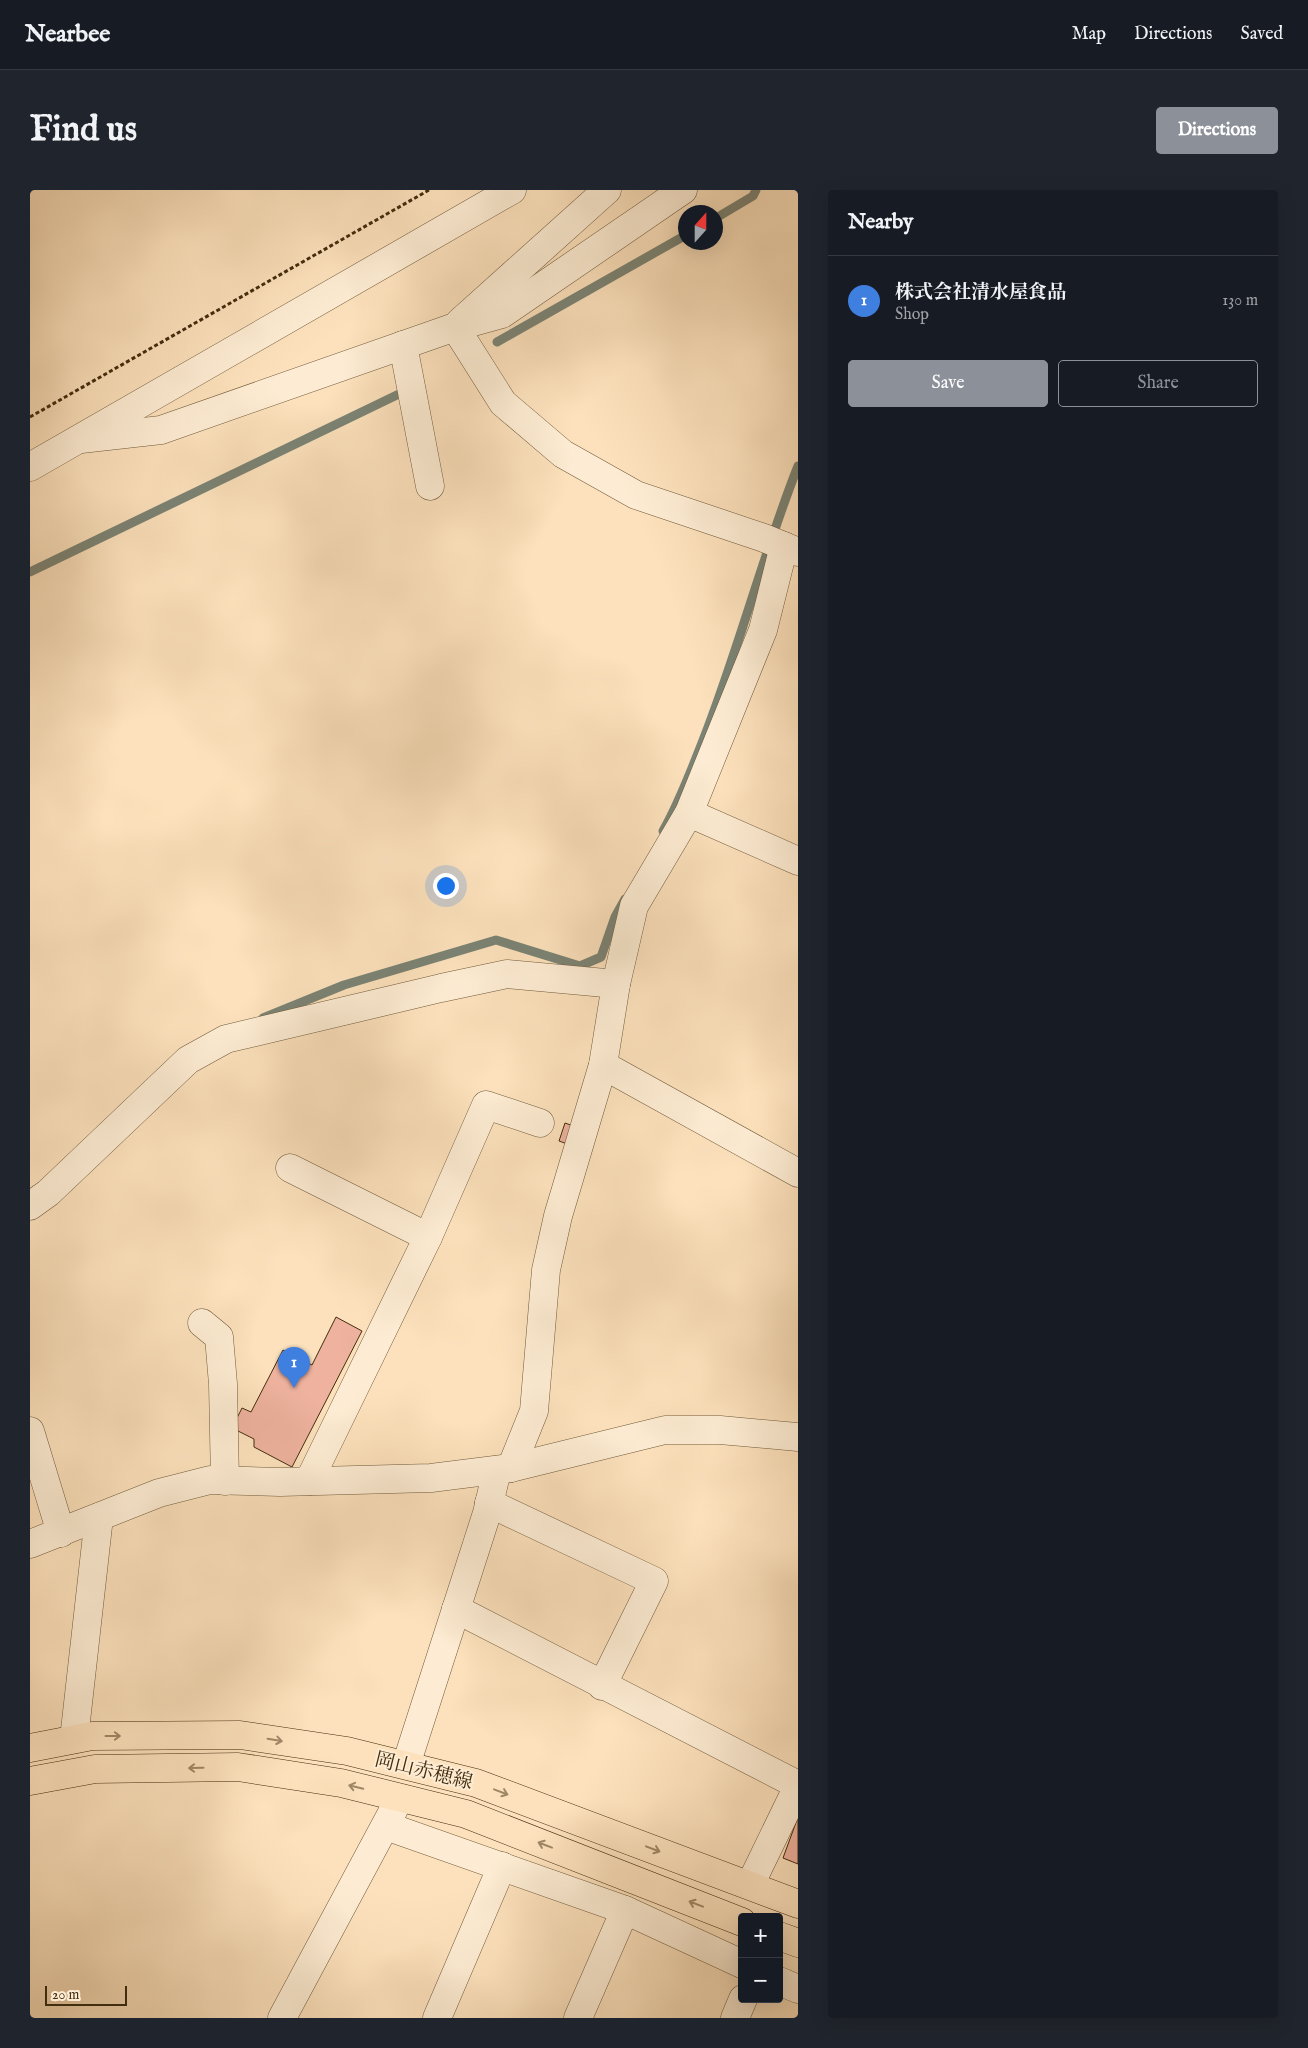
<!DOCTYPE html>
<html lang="en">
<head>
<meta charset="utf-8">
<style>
	:root { --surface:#171b24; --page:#20242c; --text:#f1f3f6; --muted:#9ea1a6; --line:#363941; --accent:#8c9099 }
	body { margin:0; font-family:"IM FELL English","Noto Serif JP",serif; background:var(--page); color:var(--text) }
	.controls { position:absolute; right:15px; bottom:15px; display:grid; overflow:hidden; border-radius:5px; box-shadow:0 5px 20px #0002 }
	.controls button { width:45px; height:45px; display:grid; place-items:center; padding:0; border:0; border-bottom:1px solid var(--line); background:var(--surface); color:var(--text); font:25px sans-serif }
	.compass { position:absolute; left:648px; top:15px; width:45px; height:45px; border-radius:50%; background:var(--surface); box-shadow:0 5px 20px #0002; rotate:21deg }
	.scale { position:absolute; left:15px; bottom:12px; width:82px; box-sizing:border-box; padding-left:5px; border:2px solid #432d0f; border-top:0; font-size:14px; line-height:18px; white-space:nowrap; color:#432d0f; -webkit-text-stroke:4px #fdecd3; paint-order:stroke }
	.you { position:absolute; left:415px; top:695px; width:18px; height:18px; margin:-12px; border:4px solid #fff; border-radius:50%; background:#1a73e8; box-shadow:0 0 0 8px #1a73e833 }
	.badge { display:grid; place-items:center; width:32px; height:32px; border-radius:50%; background:var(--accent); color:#fff; font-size:16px; font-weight:700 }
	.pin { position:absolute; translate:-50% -41px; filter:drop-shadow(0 1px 2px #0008) }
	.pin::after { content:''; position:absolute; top:26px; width:18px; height:15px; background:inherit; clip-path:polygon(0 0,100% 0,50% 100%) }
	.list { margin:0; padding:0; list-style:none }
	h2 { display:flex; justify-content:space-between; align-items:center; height:65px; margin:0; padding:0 20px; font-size:21px }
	h2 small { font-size:16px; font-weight:400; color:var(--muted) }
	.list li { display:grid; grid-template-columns:32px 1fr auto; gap:15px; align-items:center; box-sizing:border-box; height:90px; padding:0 20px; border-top:1px solid var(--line) }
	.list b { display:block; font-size:19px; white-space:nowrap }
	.list p { margin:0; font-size:16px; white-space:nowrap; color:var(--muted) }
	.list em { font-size:16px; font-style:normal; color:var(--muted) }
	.actions { display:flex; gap:10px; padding:15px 20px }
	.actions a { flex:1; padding:11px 0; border:1px solid var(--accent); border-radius:5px; text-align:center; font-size:18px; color:var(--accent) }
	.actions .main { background:var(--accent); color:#fff }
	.map { position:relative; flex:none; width:768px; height:1828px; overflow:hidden; border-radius:5px }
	header { display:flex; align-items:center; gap:30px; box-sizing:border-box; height:70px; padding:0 25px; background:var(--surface); border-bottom:1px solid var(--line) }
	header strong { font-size:24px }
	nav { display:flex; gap:28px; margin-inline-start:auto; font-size:18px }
	.intro { display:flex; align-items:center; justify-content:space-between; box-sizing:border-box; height:120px; padding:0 30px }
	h1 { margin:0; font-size:35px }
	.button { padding:12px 22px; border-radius:5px; background:var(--accent); color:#fff; font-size:18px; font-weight:700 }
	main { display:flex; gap:30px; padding:0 30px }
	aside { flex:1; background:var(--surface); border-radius:5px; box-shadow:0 5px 20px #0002 }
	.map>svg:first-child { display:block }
</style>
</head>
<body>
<header>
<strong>Nearbee</strong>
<nav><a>Map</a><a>Directions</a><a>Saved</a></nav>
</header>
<div class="intro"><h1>Find us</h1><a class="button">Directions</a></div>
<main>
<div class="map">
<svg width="768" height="1828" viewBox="0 0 768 1828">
	<rect width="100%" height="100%" fill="#fce1bc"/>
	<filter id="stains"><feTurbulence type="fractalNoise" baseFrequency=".004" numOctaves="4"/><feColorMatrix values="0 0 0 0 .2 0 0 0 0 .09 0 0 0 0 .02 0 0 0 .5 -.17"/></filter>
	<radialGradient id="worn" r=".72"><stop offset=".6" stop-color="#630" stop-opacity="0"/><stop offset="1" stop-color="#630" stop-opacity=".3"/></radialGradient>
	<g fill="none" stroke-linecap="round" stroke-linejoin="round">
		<g stroke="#7b8374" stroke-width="9">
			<polyline points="686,28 723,6 726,0"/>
			<polyline points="467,152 656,45"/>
			<polyline points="0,382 369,204"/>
			<path d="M633,641c16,-28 27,-58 39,-88 36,-91 60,-186 96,-277"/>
			<polyline points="233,828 314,795 466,750 550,776 571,767 585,727 595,709"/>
		</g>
	</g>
	<g fill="#eeb29e" stroke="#432d0f">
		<polygon points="535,933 549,938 543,956 529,951"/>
		<polygon points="306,1127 332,1141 262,1277 224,1257 224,1249 202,1238 212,1218 221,1222 253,1160 282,1175"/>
		<polygon points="768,1627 768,1674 753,1668"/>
	</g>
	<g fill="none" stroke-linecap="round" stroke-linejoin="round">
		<g stroke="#715a3a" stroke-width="29">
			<g id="minor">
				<polyline points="430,132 577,0"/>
				<polyline points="425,137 473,213 533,264 606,305 734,348 768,362"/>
				<polyline points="373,155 400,296"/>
				<polyline points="51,249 131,240 425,137 472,124 653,0"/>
				<polyline points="0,277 482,0"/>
				<polyline points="659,623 768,671"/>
				<polyline points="573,875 768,983"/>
				<polyline points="260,978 398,1047 279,1291"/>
				<polyline points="0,1016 18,1003 158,870 196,849 411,798 477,784 586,794"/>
				<polyline points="398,1047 456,915 510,933"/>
				<polyline points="172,1133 189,1147 193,1194 195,1291"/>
				<polyline points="0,1241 31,1343"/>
				<polyline points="481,1278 504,1221 516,1080 528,1026 573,875 586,794 604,716 659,623 733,440 754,356"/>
				<polyline points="459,1313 624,1391 572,1496"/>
				<polyline points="0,1354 129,1303 180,1290 250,1292 401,1288 481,1278 635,1240 690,1240 768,1247"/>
				<polyline points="426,1419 768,1595"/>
				<polyline points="44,1549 69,1327"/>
				<polyline points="376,1575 457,1323 467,1280"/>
				<polyline points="356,1636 595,1720 712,1774"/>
				<polyline points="720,1695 768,1596"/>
				<polyline points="749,1791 768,1799"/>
				<polyline points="252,1828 364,1619"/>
				<polyline points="407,1828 472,1676"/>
				<polyline points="548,1828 595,1720"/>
				<polyline points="705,1828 713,1809"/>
			</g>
		</g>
		<g stroke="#432d0f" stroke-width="29">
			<g id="major">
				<polyline points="0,1558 62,1546 210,1545 317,1561 446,1593 768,1714"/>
				<polyline points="0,1591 65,1579 208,1577 311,1593 436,1624 712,1732"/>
				<polyline points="749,1746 768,1753"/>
			</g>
		</g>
		<polyline stroke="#432d0f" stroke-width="3" stroke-dasharray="4 2.5" stroke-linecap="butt" points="0,227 399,0"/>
		<use href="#minor" stroke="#fdecd3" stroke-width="28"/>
		<use href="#major" stroke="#fce1bc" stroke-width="28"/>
	</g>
	<defs><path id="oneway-shaft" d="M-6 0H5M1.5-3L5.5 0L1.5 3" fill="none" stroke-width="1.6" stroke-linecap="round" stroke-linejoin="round" transform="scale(1.25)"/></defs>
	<g stroke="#a08766">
		<use href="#oneway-shaft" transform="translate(83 1546)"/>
		<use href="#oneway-shaft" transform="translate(245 1550) rotate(9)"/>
		<use href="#oneway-shaft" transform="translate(166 1578) rotate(179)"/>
		<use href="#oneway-shaft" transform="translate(326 1597) rotate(-166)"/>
		<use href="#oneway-shaft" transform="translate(471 1602) rotate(21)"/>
		<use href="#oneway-shaft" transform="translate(515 1655) rotate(-159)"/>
		<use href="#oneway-shaft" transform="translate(623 1659) rotate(21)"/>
		<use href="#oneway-shaft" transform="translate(666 1714) rotate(-159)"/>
	</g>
	<g text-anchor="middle" stroke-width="4" stroke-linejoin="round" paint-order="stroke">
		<g font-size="20" fill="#432d0f" stroke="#fdecd3">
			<text transform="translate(394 1580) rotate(14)" y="7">岡山赤穂線</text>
		</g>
	</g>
	<rect width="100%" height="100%" filter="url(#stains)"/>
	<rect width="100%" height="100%" fill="url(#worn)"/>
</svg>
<div class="controls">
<button>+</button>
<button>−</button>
</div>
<svg class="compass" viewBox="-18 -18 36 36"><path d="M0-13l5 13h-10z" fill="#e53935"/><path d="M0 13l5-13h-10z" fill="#9ea1a6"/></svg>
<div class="scale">20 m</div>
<div class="you"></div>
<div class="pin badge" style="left:264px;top:1198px;background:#3f7fe0">1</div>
</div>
<aside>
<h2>Nearby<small></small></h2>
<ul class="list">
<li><span class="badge" style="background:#3f7fe0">1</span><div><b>株式会社清水屋食品</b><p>Shop</p></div><em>130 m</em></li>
</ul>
<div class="actions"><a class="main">Save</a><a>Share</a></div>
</aside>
</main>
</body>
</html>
